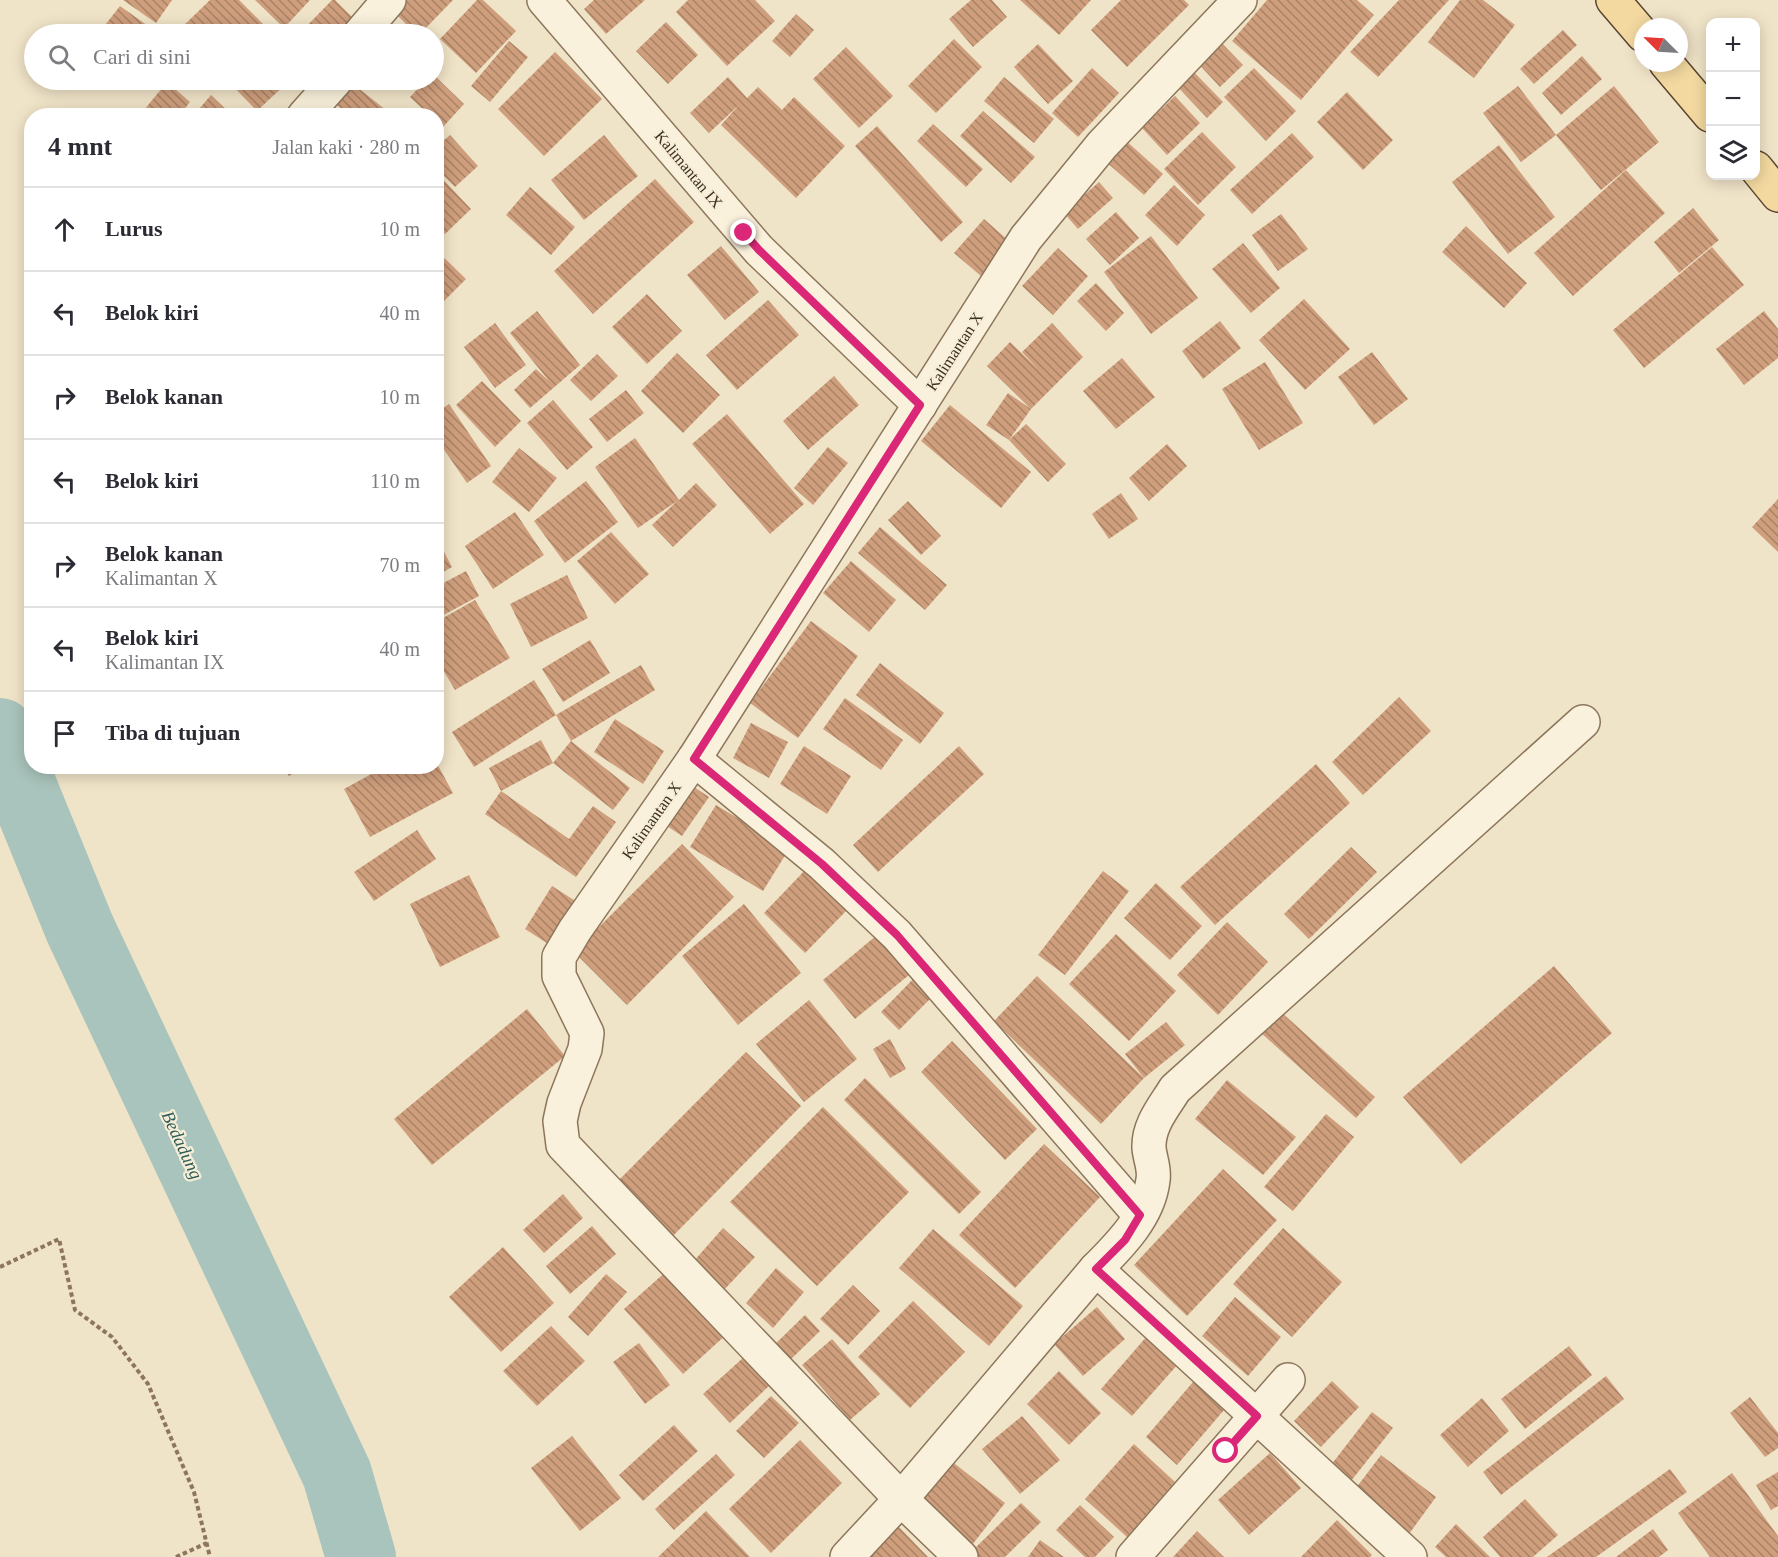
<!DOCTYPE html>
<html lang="id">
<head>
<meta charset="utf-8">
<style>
	:root { --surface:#fff; --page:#f7f7f7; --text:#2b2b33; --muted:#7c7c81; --line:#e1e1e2 }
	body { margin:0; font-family:Georgia,serif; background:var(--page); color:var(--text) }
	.controls { position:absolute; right:18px; top:18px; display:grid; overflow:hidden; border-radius:12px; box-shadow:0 3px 15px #0003 }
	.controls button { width:54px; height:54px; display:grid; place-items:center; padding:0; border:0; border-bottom:2px solid var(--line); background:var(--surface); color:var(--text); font:30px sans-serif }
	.compass { position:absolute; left:1634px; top:18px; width:54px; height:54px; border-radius:50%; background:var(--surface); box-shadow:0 3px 15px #0003; rotate:294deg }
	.stop { position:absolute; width:18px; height:18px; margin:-14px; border:4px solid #db2777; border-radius:50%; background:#fff }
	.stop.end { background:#db2777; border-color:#fff; box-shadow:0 2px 6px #0008 }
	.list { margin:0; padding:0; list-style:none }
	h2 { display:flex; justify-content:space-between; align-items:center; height:78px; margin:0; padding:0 24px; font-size:26px }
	h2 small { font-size:20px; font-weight:400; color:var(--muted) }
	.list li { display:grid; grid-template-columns:39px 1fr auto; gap:18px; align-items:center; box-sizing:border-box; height:84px; padding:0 24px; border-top:2px solid var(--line) }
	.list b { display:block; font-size:22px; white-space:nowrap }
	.list p { margin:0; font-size:20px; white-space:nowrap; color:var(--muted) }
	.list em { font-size:20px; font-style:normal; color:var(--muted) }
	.icon { flex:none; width:33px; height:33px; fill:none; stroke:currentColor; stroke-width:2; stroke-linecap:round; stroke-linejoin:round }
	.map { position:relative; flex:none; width:1778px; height:1557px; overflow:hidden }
	.search { position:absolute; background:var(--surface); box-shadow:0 3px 15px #0003; left:24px; top:24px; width:420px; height:66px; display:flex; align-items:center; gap:15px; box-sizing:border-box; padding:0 21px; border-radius:33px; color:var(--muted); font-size:22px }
	.panel { position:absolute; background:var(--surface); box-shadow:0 3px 15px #0003; left:24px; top:108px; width:420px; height:666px; border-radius:24px }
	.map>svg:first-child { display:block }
</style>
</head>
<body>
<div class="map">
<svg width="1778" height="1557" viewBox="0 0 1778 1557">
	<defs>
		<pattern id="building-back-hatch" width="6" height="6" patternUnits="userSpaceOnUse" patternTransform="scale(1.5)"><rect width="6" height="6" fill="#cf9f7d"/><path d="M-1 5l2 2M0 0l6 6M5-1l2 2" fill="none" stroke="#a98266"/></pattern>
	</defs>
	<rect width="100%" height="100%" fill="#f0e4c8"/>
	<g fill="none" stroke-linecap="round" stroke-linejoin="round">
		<polyline stroke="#a9c4bc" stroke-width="70" points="0,733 80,929 337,1474 361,1557"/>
	</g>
	<g fill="url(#building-back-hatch)">
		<polygon points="123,0 172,0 156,23"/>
		<polygon points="210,0 239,0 273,34 183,34 179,30"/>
		<polygon points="255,0 310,0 284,28"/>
		<polygon points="332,0 335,0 354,19 339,34 299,34"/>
		<polygon points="402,0 453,0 420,34 416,34 392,10"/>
		<polygon points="477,0 483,0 516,31 476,73 440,39"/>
		<polygon points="594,0 645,0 606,34 584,9"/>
		<polygon points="688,0 755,0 775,21 727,66 676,12"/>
		<polygon points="971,0 992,0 1007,17 973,47 949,19"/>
		<polygon points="1020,0 1091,0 1059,35"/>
		<polygon points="1121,0 1184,0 1189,5 1127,67 1091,30"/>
		<polygon points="1267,0 1357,0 1374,15 1301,100 1232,41"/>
		<polygon points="1399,0 1449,0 1378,77 1350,52"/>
		<polygon points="1460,0 1483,0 1515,25 1474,78 1428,42"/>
		<polygon points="120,6 148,26 142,34 98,34"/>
		<polygon points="796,14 814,30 790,57 772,41"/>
		<polygon points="666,22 698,55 668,84 636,51"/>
		<polygon points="1563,30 1577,45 1534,84 1520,69"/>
		<polygon points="1216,37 1243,65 1220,87 1194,59"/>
		<polygon points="954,39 982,67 936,113 908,86"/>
		<polygon points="509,41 528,57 490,102 471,86"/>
		<polygon points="1038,44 1073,81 1048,104 1014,67"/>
		<polygon points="846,47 893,96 859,128 813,79"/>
		<polygon points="555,52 602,99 544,156 498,109"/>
		<polygon points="1582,56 1602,79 1561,115 1542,93"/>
		<polygon points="1092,68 1119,93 1078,137 1052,113"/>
		<polygon points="1190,68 1223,102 1207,118 1174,83"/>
		<polygon points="1254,68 1296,111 1266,141 1224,97"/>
		<polygon points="434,75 464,104 443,127 436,121 436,116 430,116 410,97 426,80 434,80"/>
		<polygon points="728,77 747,98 758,87 782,110 794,97 845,146 796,198 721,125 739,105 709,133 690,113"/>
		<polygon points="1004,77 1054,119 1034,143 984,101"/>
		<polygon points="227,80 290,80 257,111"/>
		<polygon points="167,82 190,102 179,116 151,116 144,110"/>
		<polygon points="353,84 386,110 382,116 350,116 337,105"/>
		<polygon points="1518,86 1556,135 1521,162 1483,113"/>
		<polygon points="1614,86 1659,142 1601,190 1556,135"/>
		<polygon points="1347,92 1393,140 1363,170 1317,122"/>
		<polygon points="211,95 233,116 193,116"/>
		<polygon points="1175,96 1200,123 1167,155 1142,128"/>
		<polygon points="983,111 1035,157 1011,183 960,136"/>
		<polygon points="933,124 983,169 966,187 917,141"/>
		<polygon points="877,126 963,222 941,242 855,146"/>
		<polygon points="1202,132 1236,167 1198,205 1164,169"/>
		<polygon points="1292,133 1314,157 1252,214 1230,190"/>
		<polygon points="450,135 478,166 455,187 436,168 436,147"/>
		<polygon points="604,135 638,176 584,220 551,180"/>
		<polygon points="1124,139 1163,174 1144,195 1105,161"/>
		<polygon points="1499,145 1555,217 1508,254 1452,182"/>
		<polygon points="1626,170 1665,213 1573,296 1534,253"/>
		<polygon points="436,172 471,209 445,234 438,227 436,228"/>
		<polygon points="655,179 694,222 593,314 554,271"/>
		<polygon points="1099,182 1113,198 1078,229 1064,213"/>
		<polygon points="1174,185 1205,215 1177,246 1145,215"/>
		<polygon points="530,187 575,227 551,255 506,215"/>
		<polygon points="1693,208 1719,240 1679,273 1654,242"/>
		<polygon points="1116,212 1139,238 1110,265 1086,239"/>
		<polygon points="1281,214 1308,249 1278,271 1252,235"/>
		<polygon points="984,219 1010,242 981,276 954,253"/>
		<polygon points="1466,226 1527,283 1504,308 1442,252"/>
		<polygon points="1151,236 1198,298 1151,334 1104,272"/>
		<polygon points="1243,243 1280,288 1251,313 1212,269"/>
		<polygon points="721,246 759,292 725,320 687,275"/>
		<polygon points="1712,247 1744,285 1644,368 1613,330"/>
		<polygon points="1058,248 1088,276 1053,315 1022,286"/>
		<polygon points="436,250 466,279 436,309"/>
		<polygon points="1096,283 1124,313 1106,331 1077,301"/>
		<polygon points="647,294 682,331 647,364 612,327"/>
		<polygon points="1304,299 1350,349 1305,390 1259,340"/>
		<polygon points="768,300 799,335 737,390 706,355"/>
		<polygon points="537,311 580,365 530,408 514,390 536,369 549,381 510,333"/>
		<polygon points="1764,311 1778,329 1778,358 1744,385 1716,349"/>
		<polygon points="1220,321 1241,348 1203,379 1182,351"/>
		<polygon points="495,323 526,365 495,388 464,347"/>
		<polygon points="1052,323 1083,357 1031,409 987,366 1010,342 1038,369 1022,352"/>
		<polygon points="1372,352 1408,399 1374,425 1338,377"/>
		<polygon points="677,353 720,395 683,433 641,391"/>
		<polygon points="597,354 618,376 591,401 570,380"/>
		<polygon points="1122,358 1155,397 1116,429 1083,391"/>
		<polygon points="1265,362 1303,423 1259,450 1222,389"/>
		<polygon points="834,376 859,405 808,450 783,421"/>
		<polygon points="482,381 521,421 495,447 456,405"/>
		<polygon points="626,390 644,413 607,442 589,419"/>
		<polygon points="1008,393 1031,409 1009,440 986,425"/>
		<polygon points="553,400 593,447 567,470 527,423"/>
		<polygon points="449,404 491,466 467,483 436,438 436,413"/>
		<polygon points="950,405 1031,472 1001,508 921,441"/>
		<polygon points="727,414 804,504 770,534 692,444"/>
		<polygon points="1026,424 1066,464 1048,482 1009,440"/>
		<polygon points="635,438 679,500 696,483 717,505 673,547 652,525 677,501 638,528 595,467"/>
		<polygon points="1167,444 1187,466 1149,501 1129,478"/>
		<polygon points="828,447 848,463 813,505 794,488"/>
		<polygon points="519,448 557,478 529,512 492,482"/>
		<polygon points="586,481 618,522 565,563 534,521"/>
		<polygon points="1121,493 1138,519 1109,539 1092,514"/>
		<polygon points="1778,499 1778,552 1752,527"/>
		<polygon points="908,501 941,536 921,555 888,520"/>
		<polygon points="515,512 544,555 493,589 465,546"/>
		<polygon points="880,527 947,585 925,610 858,553"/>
		<polygon points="611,532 649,574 615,604 577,561"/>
		<polygon points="436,537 452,567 436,576"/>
		<polygon points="851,561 896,600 869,632 823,593"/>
		<polygon points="466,571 479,596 436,619 436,587"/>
		<polygon points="567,575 588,618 531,647 510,604"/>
		<polygon points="475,600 510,658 455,690 436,658 436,622"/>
		<polygon points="811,621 858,656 798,738 750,703"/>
		<polygon points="590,640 610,673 563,702 542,669"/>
		<polygon points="880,663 944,713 920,744 856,695"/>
		<polygon points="641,665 655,690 571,741 556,715"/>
		<polygon points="534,680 556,715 474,767 452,732"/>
		<polygon points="1399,697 1431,731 1363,795 1332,762"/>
		<polygon points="845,698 903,740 881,770 823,729"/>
		<polygon points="615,719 664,751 643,784 594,752"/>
		<polygon points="751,723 788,742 769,778 733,758"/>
		<polygon points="541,740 553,763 501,791 489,768"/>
		<polygon points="571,741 630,788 613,810 553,763"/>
		<polygon points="804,746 851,776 827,814 780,784"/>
		<polygon points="959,746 984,774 878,872 853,845"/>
		<polygon points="436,762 453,793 370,837 344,789 386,766 436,766"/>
		<polygon points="1316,764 1350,803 1215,925 1180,887"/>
		<polygon points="283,766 306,766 289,776"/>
		<polygon points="685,781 709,797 682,836 658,820"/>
		<polygon points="501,791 569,839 593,806 616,822 576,877 485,814"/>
		<polygon points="716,805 789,849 763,891 690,847"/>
		<polygon points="417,830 436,859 374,901 354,872"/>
		<polygon points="682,844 734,897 627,1005 574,952"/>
		<polygon points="1351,847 1377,872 1309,939 1284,914"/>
		<polygon points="809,866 851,906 805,953 764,913"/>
		<polygon points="1103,871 1129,891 1065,975 1038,955"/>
		<polygon points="469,875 500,937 440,967 410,904"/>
		<polygon points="1156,883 1202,926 1170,960 1124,918"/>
		<polygon points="552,886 577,902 550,945 525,929"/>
		<polygon points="744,904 801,973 738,1025 682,956"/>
		<polygon points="1227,922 1268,962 1218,1015 1177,975"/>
		<polygon points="1116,934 1176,991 1129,1041 1069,984"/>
		<polygon points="877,935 909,975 855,1019 823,980"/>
		<polygon points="1554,966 1612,1033 1461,1164 1403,1097"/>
		<polygon points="917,975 936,993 899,1030 881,1012"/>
		<polygon points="1037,976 1144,1078 1101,1124 994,1021"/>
		<polygon points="809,1000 857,1059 804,1102 756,1044"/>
		<polygon points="527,1009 565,1056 432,1165 394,1119"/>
		<polygon points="1280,1011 1375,1097 1356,1118 1261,1033"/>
		<polygon points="1166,1022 1185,1045 1144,1078 1125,1054"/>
		<polygon points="890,1039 906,1069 890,1078 873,1049"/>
		<polygon points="952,1041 1037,1129 1005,1160 921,1072"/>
		<polygon points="746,1052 801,1106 668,1241 613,1186"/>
		<polygon points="865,1078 981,1192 959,1214 844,1100"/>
		<polygon points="1227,1080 1296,1137 1263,1175 1195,1119"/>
		<polygon points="823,1107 909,1192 817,1286 730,1202"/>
		<polygon points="1326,1114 1354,1137 1293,1211 1264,1187"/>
		<polygon points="1044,1144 1100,1197 1015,1288 959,1235"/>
		<polygon points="1223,1169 1277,1220 1187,1316 1134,1265"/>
		<polygon points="563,1194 583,1218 544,1253 523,1230"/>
		<polygon points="592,1226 616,1254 570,1294 546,1266"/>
		<polygon points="723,1228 755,1257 723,1291 693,1262"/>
		<polygon points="1283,1228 1342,1282 1292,1337 1233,1284"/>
		<polygon points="933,1229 1023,1306 989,1346 899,1268"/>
		<polygon points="503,1247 554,1303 501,1352 449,1297"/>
		<polygon points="670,1268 728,1333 683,1374 624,1309"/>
		<polygon points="776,1268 804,1292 773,1328 746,1303"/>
		<polygon points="606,1274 627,1292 588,1336 568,1317"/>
		<polygon points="853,1285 880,1311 848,1345 820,1319"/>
		<polygon points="1235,1297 1281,1337 1248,1376 1202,1336"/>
		<polygon points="913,1301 965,1352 910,1408 858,1357"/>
		<polygon points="1097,1307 1125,1339 1083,1376 1054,1344"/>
		<polygon points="805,1315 820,1331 785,1365 770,1349"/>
		<polygon points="551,1326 585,1361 537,1406 503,1371"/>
		<polygon points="1148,1335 1179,1363 1132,1416 1101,1389"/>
		<polygon points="832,1339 880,1394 850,1420 802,1365"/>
		<polygon points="639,1343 670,1385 645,1404 613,1362"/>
		<polygon points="1569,1346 1592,1375 1525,1429 1501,1399"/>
		<polygon points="744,1357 770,1385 730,1423 703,1394"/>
		<polygon points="1059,1371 1101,1413 1069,1445 1027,1404"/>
		<polygon points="1606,1376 1624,1399 1501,1495 1483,1472"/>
		<polygon points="1332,1381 1359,1407 1321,1447 1294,1421"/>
		<polygon points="1193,1382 1224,1410 1177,1465 1146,1437"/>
		<polygon points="771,1396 799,1423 764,1458 736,1431"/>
		<polygon points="1750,1397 1778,1433 1778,1448 1765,1457 1730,1413"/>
		<polygon points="1482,1398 1509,1431 1468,1467 1440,1435"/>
		<polygon points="1372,1412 1393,1428 1351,1481 1331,1465"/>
		<polygon points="1022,1416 1060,1460 1020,1494 982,1449"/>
		<polygon points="674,1425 698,1451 643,1501 619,1475"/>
		<polygon points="572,1436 621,1498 580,1531 531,1468"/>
		<polygon points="800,1440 842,1483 771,1553 729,1509"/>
		<polygon points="1134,1444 1175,1482 1127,1537 1085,1499"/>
		<polygon points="1270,1453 1301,1488 1249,1535 1218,1500"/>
		<polygon points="716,1454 735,1475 674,1530 655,1509"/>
		<polygon points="1381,1455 1436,1497 1409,1534 1353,1492"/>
		<polygon points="950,1460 1005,1503 972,1545 917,1502"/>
		<polygon points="1670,1469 1687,1492 1596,1557 1547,1557"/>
		<polygon points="1778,1472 1778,1506 1771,1510 1756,1485"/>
		<polygon points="1732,1473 1778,1536 1778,1557 1710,1557 1678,1513"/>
		<polygon points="1525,1499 1558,1535 1533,1557 1500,1557 1483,1537"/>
		<polygon points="1021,1503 1041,1522 1005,1557 976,1557 971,1552"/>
		<polygon points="1080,1505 1114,1537 1095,1557 1085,1557 1056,1530"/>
		<polygon points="706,1511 750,1557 658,1557"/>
		<polygon points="1337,1520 1372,1555 1370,1557 1301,1557"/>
		<polygon points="1456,1524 1490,1557 1446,1557 1435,1547"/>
		<polygon points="898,1526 928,1557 867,1557"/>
		<polygon points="1653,1529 1668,1550 1659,1557 1616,1557"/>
		<polygon points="1197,1531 1224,1557 1173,1557"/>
		<polygon points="1040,1540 1064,1557 1028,1557"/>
	</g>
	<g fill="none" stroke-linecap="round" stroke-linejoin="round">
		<g stroke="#8d765c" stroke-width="36">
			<g id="minor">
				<polyline points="544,0 759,250 920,405"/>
				<polyline points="360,34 389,0"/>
				<polyline points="304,116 336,80"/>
				<polyline points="694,759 822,864 897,935 1140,1215"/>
				<polyline points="1096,1269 1410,1557"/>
				<path d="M847,1557l54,-58 195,-230c24,-24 53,-53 57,-89 2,-11 -3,-21 -4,-32 -1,-23 15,-41 26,-59l408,-367"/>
				<polyline points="961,1557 901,1499 563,1145 560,1121 564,1103 585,1049 587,1033 559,976 559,957 575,930 694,759 1026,238 1102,145 1240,0"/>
				<polyline points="1133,1557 1288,1380"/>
			</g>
		</g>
		<g stroke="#5b4430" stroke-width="36">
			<g id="major">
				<polyline points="1613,0 1643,35"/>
				<polyline points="1666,63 1710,115"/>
				<polyline points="1756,168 1778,195"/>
			</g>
		</g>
		<g stroke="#8d765c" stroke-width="4" stroke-dasharray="4.5 3" stroke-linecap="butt">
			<polyline points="0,1267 59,1239 75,1310 112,1337 148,1384 194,1492 210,1557"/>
			<polyline points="176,1557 207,1543"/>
		</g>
		<use href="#minor" stroke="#faf1dc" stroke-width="33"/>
		<use href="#major" stroke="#f3d9a0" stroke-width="33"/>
	</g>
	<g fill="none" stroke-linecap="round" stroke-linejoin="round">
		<polyline stroke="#db2777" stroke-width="8" points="744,233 759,250 920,405 694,759 822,864 897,935 1140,1215 1125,1240 1096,1269 1257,1416 1226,1451"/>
	</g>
	<g text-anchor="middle" stroke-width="4.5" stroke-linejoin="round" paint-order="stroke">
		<g font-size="16" fill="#3d2e20" stroke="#f7eed8">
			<text transform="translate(689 169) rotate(50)" y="6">Kalimantan IX</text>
			<text transform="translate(954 351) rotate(-57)" y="6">Kalimantan X</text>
			<text transform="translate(651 820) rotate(-55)" y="6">Kalimantan X</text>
		</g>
		<g font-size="18" font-style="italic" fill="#2f5d5a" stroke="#f7eed8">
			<text transform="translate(182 1145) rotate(65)" y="6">Bedadung</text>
		</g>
	</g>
</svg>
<div class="controls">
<button>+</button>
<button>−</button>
<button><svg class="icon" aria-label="layers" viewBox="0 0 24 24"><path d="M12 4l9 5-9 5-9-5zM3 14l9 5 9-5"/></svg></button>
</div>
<svg class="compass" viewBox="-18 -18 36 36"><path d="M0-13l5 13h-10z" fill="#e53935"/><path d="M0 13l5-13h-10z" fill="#7c7c81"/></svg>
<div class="stop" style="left:1226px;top:1451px"></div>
<div class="stop end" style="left:744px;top:233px"></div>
<div class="search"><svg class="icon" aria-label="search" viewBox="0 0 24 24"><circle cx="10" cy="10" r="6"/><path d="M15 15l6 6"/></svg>Cari di sini</div>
<section class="panel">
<h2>4 mnt<small>Jalan kaki · 280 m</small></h2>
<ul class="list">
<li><svg class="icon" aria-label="ahead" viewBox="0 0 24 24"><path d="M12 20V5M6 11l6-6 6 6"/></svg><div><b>Lurus</b></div><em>10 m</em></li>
<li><svg class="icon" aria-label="left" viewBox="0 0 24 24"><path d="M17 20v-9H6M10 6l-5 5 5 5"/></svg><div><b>Belok kiri</b></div><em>40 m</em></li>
<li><svg class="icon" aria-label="right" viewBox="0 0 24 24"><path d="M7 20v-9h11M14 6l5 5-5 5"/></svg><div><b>Belok kanan</b></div><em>10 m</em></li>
<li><svg class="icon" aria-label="left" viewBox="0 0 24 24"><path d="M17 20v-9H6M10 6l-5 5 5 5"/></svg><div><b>Belok kiri</b></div><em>110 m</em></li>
<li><svg class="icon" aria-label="right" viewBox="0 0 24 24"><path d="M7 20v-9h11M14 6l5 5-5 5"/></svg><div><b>Belok kanan</b><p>Kalimantan X</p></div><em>70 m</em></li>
<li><svg class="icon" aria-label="left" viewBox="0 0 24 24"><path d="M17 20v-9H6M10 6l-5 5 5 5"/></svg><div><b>Belok kiri</b><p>Kalimantan IX</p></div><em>40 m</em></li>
<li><svg class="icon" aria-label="arrive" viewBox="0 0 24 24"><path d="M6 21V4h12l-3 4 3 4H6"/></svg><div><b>Tiba di tujuan</b></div></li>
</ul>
</section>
</div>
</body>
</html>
